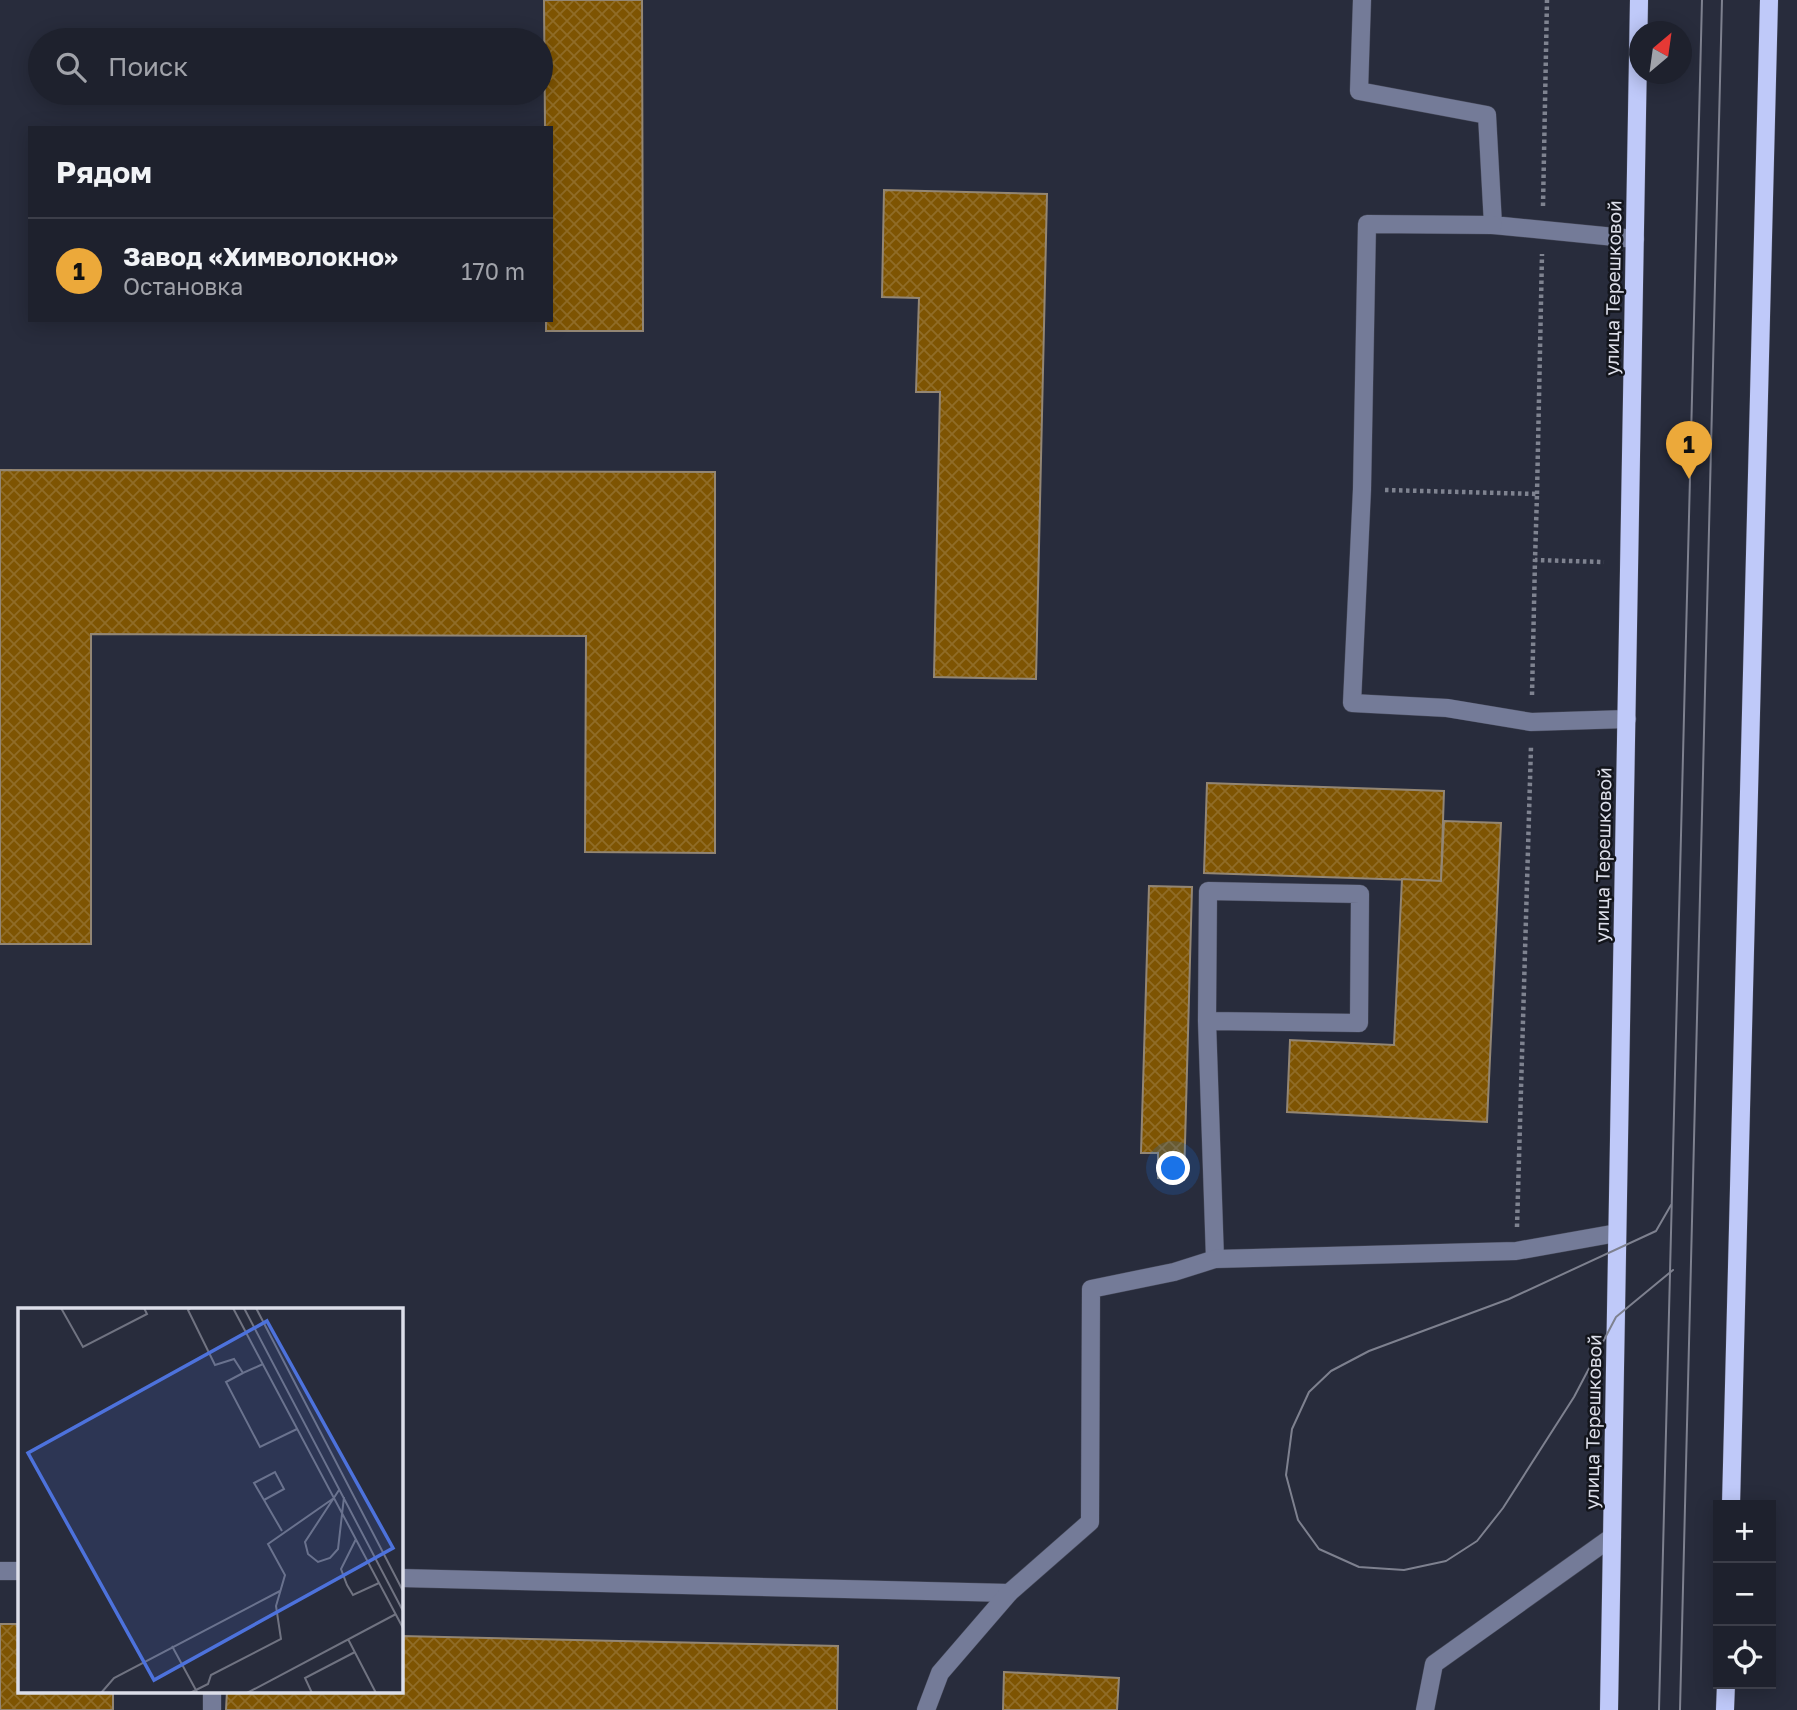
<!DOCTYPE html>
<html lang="ru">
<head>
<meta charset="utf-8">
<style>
	:root { --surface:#1e212d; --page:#262935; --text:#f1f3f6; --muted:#a1a3aa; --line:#3c3e49; --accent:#eca93a }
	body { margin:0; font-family:"Golos Text",sans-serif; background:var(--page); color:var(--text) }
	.controls { position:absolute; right:21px; bottom:21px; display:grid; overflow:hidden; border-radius:0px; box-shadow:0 4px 18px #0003 }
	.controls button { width:63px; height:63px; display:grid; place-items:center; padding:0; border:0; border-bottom:2px solid var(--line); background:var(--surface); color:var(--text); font:35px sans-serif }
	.compass { position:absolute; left:1629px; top:21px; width:63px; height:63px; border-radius:50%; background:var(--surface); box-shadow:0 4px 18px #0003; rotate:29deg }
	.you { position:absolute; left:1174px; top:1169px; width:24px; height:24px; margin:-18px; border:5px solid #fff; border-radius:50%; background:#1a73e8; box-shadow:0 0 0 10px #1a73e833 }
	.badge { display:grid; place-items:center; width:46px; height:46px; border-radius:50%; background:var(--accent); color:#111; font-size:23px; font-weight:700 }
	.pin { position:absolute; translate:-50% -58px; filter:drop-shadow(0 2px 4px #0008) }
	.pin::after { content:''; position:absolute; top:37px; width:24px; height:21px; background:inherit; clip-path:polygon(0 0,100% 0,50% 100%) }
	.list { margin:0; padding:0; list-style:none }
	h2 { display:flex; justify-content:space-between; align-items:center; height:91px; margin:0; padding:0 28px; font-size:30px }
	h2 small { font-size:23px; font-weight:400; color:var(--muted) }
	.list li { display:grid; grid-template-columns:46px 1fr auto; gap:21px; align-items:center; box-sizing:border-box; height:105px; padding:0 28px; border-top:2px solid var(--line) }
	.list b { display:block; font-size:26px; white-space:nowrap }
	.list p { margin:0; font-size:23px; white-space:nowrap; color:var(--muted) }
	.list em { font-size:23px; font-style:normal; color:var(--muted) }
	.icon { flex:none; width:38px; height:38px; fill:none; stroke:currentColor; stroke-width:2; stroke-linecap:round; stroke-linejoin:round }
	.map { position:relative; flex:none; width:1797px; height:1710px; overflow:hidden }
	.search { position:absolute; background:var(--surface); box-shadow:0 4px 18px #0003; left:28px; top:28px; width:525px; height:77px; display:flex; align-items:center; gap:18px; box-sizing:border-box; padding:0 24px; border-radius:38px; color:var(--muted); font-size:26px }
	.panel { position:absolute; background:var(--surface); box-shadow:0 4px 18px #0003; left:28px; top:126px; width:525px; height:196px; border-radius:0px }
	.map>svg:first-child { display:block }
</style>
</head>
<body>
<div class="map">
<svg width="1797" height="1710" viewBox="0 0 1797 1710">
	<defs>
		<pattern id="building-cross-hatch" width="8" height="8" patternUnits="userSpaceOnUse" patternTransform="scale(1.75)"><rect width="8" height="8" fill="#7e5402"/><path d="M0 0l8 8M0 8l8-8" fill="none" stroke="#906c27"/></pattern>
	</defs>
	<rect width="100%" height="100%" fill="#282c3c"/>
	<g fill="url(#building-cross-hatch)" stroke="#938674" stroke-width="2">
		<polygon points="544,0 642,0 643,331 546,331 546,320 551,320 551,128 545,128"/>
		<polygon points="884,190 1047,194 1036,679 934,677 940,392 916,392 919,298 882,297"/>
		<polygon points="0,470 715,472 715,853 585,852 586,636 91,634 91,944 0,944"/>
		<polygon points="1207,783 1444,791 1441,881 1204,873"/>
		<polygon points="1444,821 1501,823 1487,1122 1287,1112 1290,1040 1394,1045 1402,879 1441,881"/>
		<polygon points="1149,886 1192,887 1184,1180 1158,1178 1158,1153 1141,1153"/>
		<polygon points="0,1624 19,1624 19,1691 113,1691 113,1710 0,1710"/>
		<polygon points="401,1636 838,1646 837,1710 226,1710 227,1691 401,1691"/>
		<polygon points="1004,1672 1119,1678 1117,1710 1003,1710"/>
	</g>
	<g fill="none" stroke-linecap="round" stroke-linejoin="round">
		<g stroke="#454858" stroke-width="19">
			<g id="minor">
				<polyline points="1362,0 1359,91 1487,115 1493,225 1635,239"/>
				<polyline points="1493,225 1367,224 1362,489 1352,703 1447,708 1531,722 1627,719"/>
				<polyline points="1207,1021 1359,1023 1360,894 1208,891 1207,1021 1215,1259"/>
				<polyline points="0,1571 19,1571"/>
				<polyline points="401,1578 1009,1593"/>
				<polyline points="212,1710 212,1691"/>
				<polyline points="926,1710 940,1673 1009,1593 1090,1522 1091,1289 1174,1272 1215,1259 1516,1251 1617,1233"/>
				<polyline points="1425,1710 1434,1664 1612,1537"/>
			</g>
		</g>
		<g stroke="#454858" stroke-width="19">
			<g id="major">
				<polyline points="1731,1505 1769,0"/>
				<polyline points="1609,1710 1639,0"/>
				<polyline points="1725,1710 1726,1684"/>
			</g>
		</g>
		<g stroke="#7f8390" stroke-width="4.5" stroke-dasharray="3.5 3.5" stroke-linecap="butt">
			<polyline points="1543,206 1547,0"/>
			<polyline points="1385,490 1537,494 1535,560 1604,562"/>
			<polyline points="1537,494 1542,254"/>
			<polyline points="1532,695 1535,560"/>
			<polyline points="1517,1227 1531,746"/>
		</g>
		<use href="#minor" stroke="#747b98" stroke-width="18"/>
		<use href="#major" stroke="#bfc9f9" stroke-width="18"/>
		<g stroke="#7e818f" stroke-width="2">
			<polyline points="1671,1205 1656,1231 1509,1299 1369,1351 1331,1371 1309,1392 1292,1429 1286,1475 1298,1520 1319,1549 1359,1567 1404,1570 1446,1561 1477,1541 1503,1508 1574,1397 1616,1317 1673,1270"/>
			<polyline points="1659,1710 1702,0"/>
			<polyline points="1680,1710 1722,0"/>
		</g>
	</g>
	<g text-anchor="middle" stroke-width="5" stroke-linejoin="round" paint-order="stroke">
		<g font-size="19" fill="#dcdee9" stroke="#13151c">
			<text transform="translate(1613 288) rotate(-89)" y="7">улица Терешковой</text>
			<text transform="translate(1603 855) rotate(-89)" y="7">улица Терешковой</text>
			<text transform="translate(1593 1422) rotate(-89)" y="7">улица Терешковой</text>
		</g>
	</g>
	<g transform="translate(18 1308)">
		<rect width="385" height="385" fill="#282c3c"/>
		<path fill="none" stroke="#707381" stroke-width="2" d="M43,0l22,39 64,-33 -3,-6M173,0l-3,2 27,55 19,-6 9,14 20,-9M215,0l170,320M226,0l159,303M238,0l147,283M225,65l-17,9 34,65 37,-18M321,182l-34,52 3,12 10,8 12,-4 8,-9 6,-52M246,192l20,-11 -9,-17 -21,11 10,17 18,31M338,231l-15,30 6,16 6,10 26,-12M330,331l28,54M154,338l25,46M83,385l13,-15 166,-87M172,385l18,-9 3,-9 70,-36 -5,-33 9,-31 -17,-31 66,-46M229,385l149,-79M294,385l-7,-15 50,-26"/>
		<path fill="#4d72dc" fill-opacity="0.15" stroke="#4d72dc" stroke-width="3.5" d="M249,13l126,227 -239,132 -126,-227z"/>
		<rect width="385" height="385" fill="none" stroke="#dcdee9" stroke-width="3.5"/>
	</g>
</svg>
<div class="controls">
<button>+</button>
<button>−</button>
<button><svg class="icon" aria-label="locate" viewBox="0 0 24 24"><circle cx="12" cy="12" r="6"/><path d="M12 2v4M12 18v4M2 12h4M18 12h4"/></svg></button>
</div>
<svg class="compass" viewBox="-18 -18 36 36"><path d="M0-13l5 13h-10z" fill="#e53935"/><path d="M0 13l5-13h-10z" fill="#a1a3aa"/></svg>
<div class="you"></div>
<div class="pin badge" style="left:1689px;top:479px">1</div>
<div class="search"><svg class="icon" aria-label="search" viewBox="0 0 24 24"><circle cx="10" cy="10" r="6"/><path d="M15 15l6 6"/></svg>Поиск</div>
<section class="panel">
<h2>Рядом<small></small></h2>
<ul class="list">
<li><span class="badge">1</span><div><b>Завод «Химволокно»</b><p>Остановка</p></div><em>170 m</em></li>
</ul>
</section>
</div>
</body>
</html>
